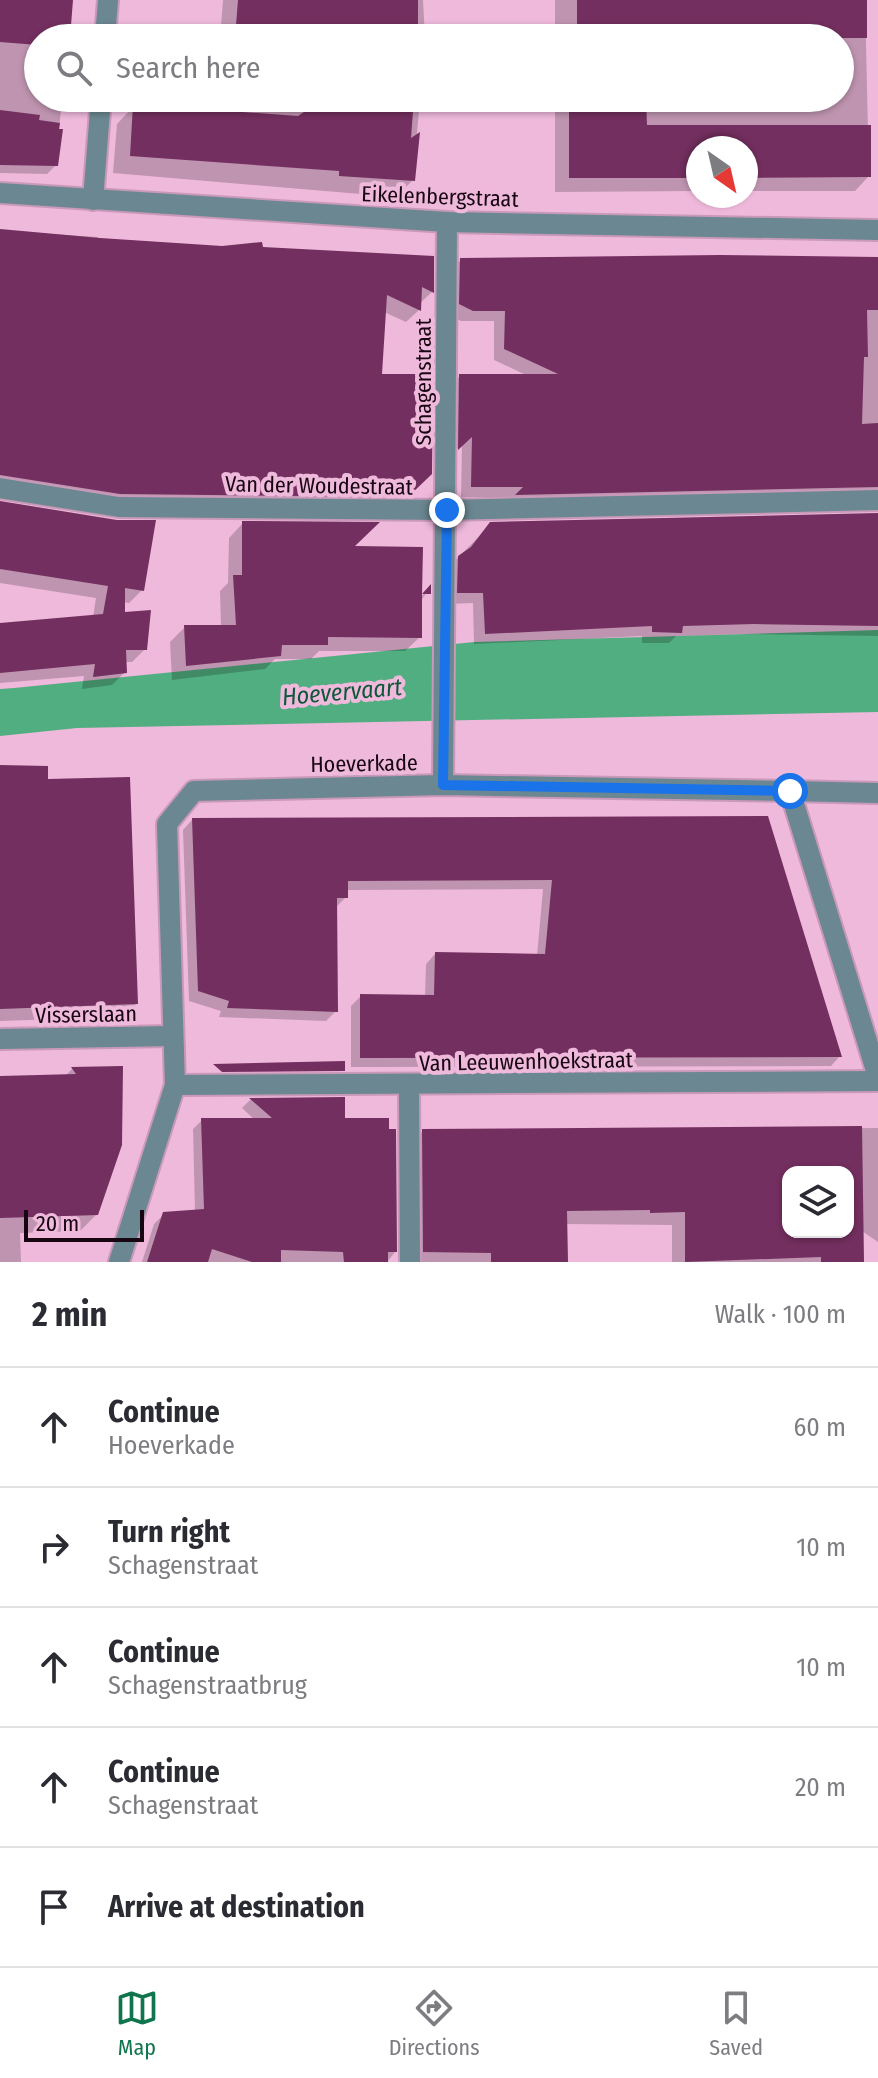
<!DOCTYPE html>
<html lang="en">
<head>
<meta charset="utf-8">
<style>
	:root { --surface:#fff; --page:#f7f7f7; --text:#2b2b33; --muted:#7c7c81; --line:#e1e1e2; --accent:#0f754d }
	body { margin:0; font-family:"Fira Sans Condensed",sans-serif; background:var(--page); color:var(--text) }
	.controls { position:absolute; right:24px; bottom:24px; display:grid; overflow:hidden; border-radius:16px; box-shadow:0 2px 6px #0004 }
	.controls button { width:72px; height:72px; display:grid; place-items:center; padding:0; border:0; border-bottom:2px solid var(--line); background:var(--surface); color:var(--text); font:40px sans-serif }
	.compass { position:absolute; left:686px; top:136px; width:72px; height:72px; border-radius:50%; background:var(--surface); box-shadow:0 2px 6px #0004; rotate:146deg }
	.scale { position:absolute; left:24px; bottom:20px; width:120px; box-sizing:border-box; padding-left:8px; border:4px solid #170612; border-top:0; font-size:22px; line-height:28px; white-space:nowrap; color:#170612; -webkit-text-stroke:6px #efb9dc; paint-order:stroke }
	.stop { position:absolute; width:24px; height:24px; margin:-18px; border:6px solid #1a73e8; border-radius:50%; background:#fff }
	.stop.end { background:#1a73e8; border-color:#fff; box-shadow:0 2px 8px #0008 }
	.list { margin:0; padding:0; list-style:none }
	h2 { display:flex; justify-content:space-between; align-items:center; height:104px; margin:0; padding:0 32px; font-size:34px }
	h2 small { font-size:26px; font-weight:400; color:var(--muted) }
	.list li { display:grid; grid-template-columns:52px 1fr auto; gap:24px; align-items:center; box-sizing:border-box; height:120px; padding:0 32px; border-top:2px solid var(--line) }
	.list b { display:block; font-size:30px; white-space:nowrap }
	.list p { margin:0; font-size:26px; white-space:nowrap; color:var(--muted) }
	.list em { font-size:26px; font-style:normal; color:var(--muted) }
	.icon { flex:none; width:44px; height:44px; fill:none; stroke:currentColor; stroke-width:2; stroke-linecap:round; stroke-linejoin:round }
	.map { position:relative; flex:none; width:878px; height:1262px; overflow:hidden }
	.search { position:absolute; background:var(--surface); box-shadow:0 2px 6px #0004; left:24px; right:24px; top:24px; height:88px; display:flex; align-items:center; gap:20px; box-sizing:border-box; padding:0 28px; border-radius:44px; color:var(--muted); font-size:30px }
	.sheet { height:704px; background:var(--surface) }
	nav { display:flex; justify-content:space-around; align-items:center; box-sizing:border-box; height:112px; border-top:2px solid var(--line); background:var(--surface); font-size:22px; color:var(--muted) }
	nav a { display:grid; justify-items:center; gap:4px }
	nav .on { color:var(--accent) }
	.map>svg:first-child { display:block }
</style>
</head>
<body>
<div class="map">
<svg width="878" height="1262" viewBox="0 0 878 1262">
	<rect width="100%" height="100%" fill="#efb9dc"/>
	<polygon fill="#50ae80" points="878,630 878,712 77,728 0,736 0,689 14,688 474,642"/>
	<g fill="#0003" fill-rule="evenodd">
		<polygon points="0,0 70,0 67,38 38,38 38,98 62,98 56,165 47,174 0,173"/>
		<polygon points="223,0 423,0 425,38 220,38"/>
		<polygon points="555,0 865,0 869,176 855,191 746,191 746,148 698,148 698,191 555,192 555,98 840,98 840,38 555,38"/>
		<polygon points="133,98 420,98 413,180 396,197 113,173 117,124 132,108"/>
		<polygon points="0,231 98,237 98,240 432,258 432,292 419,304 419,310 406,322 384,312 380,376 417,487 393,509 106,506 0,490"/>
		<polygon points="461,260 878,261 878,504 507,506 515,497 461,497 462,444 448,457 449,388 460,376 528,376 494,360 494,321 461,321 449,315 449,271"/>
		<polygon points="0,503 142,590 129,603 123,602 123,614 145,649 132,662 125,662 125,672 112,685 82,689 84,676 0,683 0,625 93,617 96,598 0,583"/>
		<polygon points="878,515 878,636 741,634 676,636 669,643 642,643 642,636 474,644 473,603 447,604 447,569 491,524"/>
		<polygon points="243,523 351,548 420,598 429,589 420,602 420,637 405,651 319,651 311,659 275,659 265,669 172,680 170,642 185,627 221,627 220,591 228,583 229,538"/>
		<polygon points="0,767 46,781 136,1004 122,1017 0,1021"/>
		<polygon points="766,818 840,1056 831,1066 351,1067 351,1006 361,996 425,997 426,964 435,954 537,956 543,889 346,890 346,897 335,908 336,1011 326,1021 219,1017 221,1011 189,1001 183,830 192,820"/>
		<polygon points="121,1068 97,1214 80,1231 20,1233 21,1262 0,1262 0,1078 65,1076 72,1069"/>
		<polygon points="343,1099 343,1120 395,1252 387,1262 142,1262 154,1224 164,1214 195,1212 193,1129 202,1120 255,1120 242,1108 250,1100"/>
		<path d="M878,1128v114l-16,-11v31h-190v-37l-107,-1 1,38h-156l-1,-117 14,-14zM788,1172h60v60h-60z"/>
	</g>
	<g fill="#732f5f" fill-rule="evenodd">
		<polygon points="0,0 73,0 70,38 38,38 38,45 0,42"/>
		<polygon points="238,0 418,0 418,38 235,38"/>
		<rect x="577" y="0" width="290" height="38"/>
		<polygon points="325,98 414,98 411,138 420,132 415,181 339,176 339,171 130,156 133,104 298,116"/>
		<polygon points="577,98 646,98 647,125 871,125 871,177 746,178 746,148 698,148 698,178 569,178 569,106 577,106"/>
		<polygon points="0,110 40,115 39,120 60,123 59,129 63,129 58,166 0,165"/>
		<polygon points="0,229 100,238 222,246 262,242 263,247 434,256 434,293 422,287 421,311 387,295 382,374 433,374 432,474 408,497 120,494 0,475"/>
		<polygon points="720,255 878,257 878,310 867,310 868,357 864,357 862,424 878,423 878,487 515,495 523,487 471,487 472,437 458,450 459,374 558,374 504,349 505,311 473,311 459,304 460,258"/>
		<polygon points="0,501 117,520 156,520 144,591 125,588 125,612 151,610 147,650 126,650 127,673 93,677 95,664 0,673 0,623 103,614 108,586 0,569"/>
		<polygon points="878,513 878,626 754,624 683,626 682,633 652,632 652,626 485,634 483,593 457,593 458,556 471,547 490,522"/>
		<polygon points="242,521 380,522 355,546 423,547 422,594 431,584 431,594 422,594 422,638 328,637 328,645 282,645 281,656 186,666 184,625 236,625 233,575 242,575"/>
		<polygon points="0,765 48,766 48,779 130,777 138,1004 0,1009"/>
		<polygon points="768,816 842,1057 360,1058 360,994 434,995 435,952 545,954 552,880 348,881 348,898 337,898 338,1012 227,1008 229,1001 198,991 192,818"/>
		<polygon points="345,1061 345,1071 222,1072 213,1064"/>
		<polygon points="123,1066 122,1145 98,1215 0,1218 0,1076 76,1074 71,1067"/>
		<polygon points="345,1097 345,1118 389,1118 389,1129 396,1129 397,1252 388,1252 388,1262 344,1262 343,1252 281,1250 281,1262 252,1262 212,1249 208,1262 147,1262 163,1212 204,1209 201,1118 272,1118 249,1098"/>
		<path d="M862,1126l2,136h-43v-5l-136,5v-50l-35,1v-3l-83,1 1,51h-77v-9l-68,-1 -1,-123zM788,1172h60v60h-60z"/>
	</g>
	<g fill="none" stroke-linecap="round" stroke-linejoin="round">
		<g stroke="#c899b8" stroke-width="24">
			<polyline id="lane" points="790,791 878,793"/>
		</g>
		<g stroke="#c899b8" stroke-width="24">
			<g id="street">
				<polyline points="105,38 108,0"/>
				<polyline points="0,193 447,222 878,230"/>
				<polyline points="93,200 101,98"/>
				<polyline points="0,488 119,507 447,510 878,500"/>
				<polyline points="443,785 447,222"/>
				<polyline points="0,1039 173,1036"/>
				<polyline points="175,1085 878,1081"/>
				<polyline points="409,1086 410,1262"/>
				<polyline points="119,1262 175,1085 167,824 194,791 443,785 790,791 878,1077"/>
			</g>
		</g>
		<use href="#lane" stroke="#6b8791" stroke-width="20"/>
		<use href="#street" stroke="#6b8791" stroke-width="20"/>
	</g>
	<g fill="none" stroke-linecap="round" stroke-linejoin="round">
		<polyline stroke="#1a73e8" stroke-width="10" points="447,510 443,785 790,791"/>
	</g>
	<g text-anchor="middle" stroke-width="8" stroke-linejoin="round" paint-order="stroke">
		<g font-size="22" fill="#170612" stroke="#efb9dc">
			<text transform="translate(440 196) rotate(2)" y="8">Eikelenbergstraat</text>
			<text transform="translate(423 382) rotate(-90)" y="8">Schagenstraat</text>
			<text transform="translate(319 485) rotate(1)" y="8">Van der Woudestraat</text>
			<text transform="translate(364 763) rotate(-1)" y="8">Hoeverkade</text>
			<text transform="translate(86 1014) rotate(-1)" y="8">Visserslaan</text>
			<text transform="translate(526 1061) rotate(-1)" y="8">Van Leeuwenhoekstraat</text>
		</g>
		<g font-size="24" font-style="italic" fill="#0e5739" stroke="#efb9dc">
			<text transform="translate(342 692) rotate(-5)" y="8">Hoevervaart</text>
		</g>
	</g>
</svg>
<div class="controls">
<button><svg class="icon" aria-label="layers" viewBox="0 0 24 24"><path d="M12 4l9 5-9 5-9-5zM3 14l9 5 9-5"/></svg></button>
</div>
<svg class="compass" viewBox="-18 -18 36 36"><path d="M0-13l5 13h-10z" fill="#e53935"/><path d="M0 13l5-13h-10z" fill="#7c7c81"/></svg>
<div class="scale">20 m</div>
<div class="stop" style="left:790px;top:791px"></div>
<div class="stop end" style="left:447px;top:510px"></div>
<div class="search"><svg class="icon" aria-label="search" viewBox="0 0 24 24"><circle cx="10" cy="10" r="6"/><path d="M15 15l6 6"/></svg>Search here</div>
</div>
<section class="sheet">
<h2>2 min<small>Walk · 100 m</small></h2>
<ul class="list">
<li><svg class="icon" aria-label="ahead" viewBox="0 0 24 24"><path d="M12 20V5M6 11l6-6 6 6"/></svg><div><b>Continue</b><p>Hoeverkade</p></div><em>60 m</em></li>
<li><svg class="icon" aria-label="right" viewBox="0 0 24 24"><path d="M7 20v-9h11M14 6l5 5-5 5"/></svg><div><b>Turn right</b><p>Schagenstraat</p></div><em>10 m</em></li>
<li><svg class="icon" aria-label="ahead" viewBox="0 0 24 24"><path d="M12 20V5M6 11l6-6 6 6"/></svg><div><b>Continue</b><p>Schagenstraatbrug</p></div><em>10 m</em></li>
<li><svg class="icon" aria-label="ahead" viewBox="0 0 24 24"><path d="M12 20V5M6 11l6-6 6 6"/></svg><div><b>Continue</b><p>Schagenstraat</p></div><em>20 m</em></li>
<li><svg class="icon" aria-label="arrive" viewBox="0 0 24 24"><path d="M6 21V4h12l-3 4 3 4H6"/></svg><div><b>Arrive at destination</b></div></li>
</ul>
</section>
<nav>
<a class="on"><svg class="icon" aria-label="map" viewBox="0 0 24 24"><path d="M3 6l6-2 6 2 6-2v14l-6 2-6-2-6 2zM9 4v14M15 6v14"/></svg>Map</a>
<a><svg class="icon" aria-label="directions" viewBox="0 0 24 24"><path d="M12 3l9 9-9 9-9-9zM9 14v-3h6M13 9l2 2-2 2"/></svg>Directions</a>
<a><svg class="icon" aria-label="saved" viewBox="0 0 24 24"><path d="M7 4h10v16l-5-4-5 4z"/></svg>Saved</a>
</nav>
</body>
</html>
